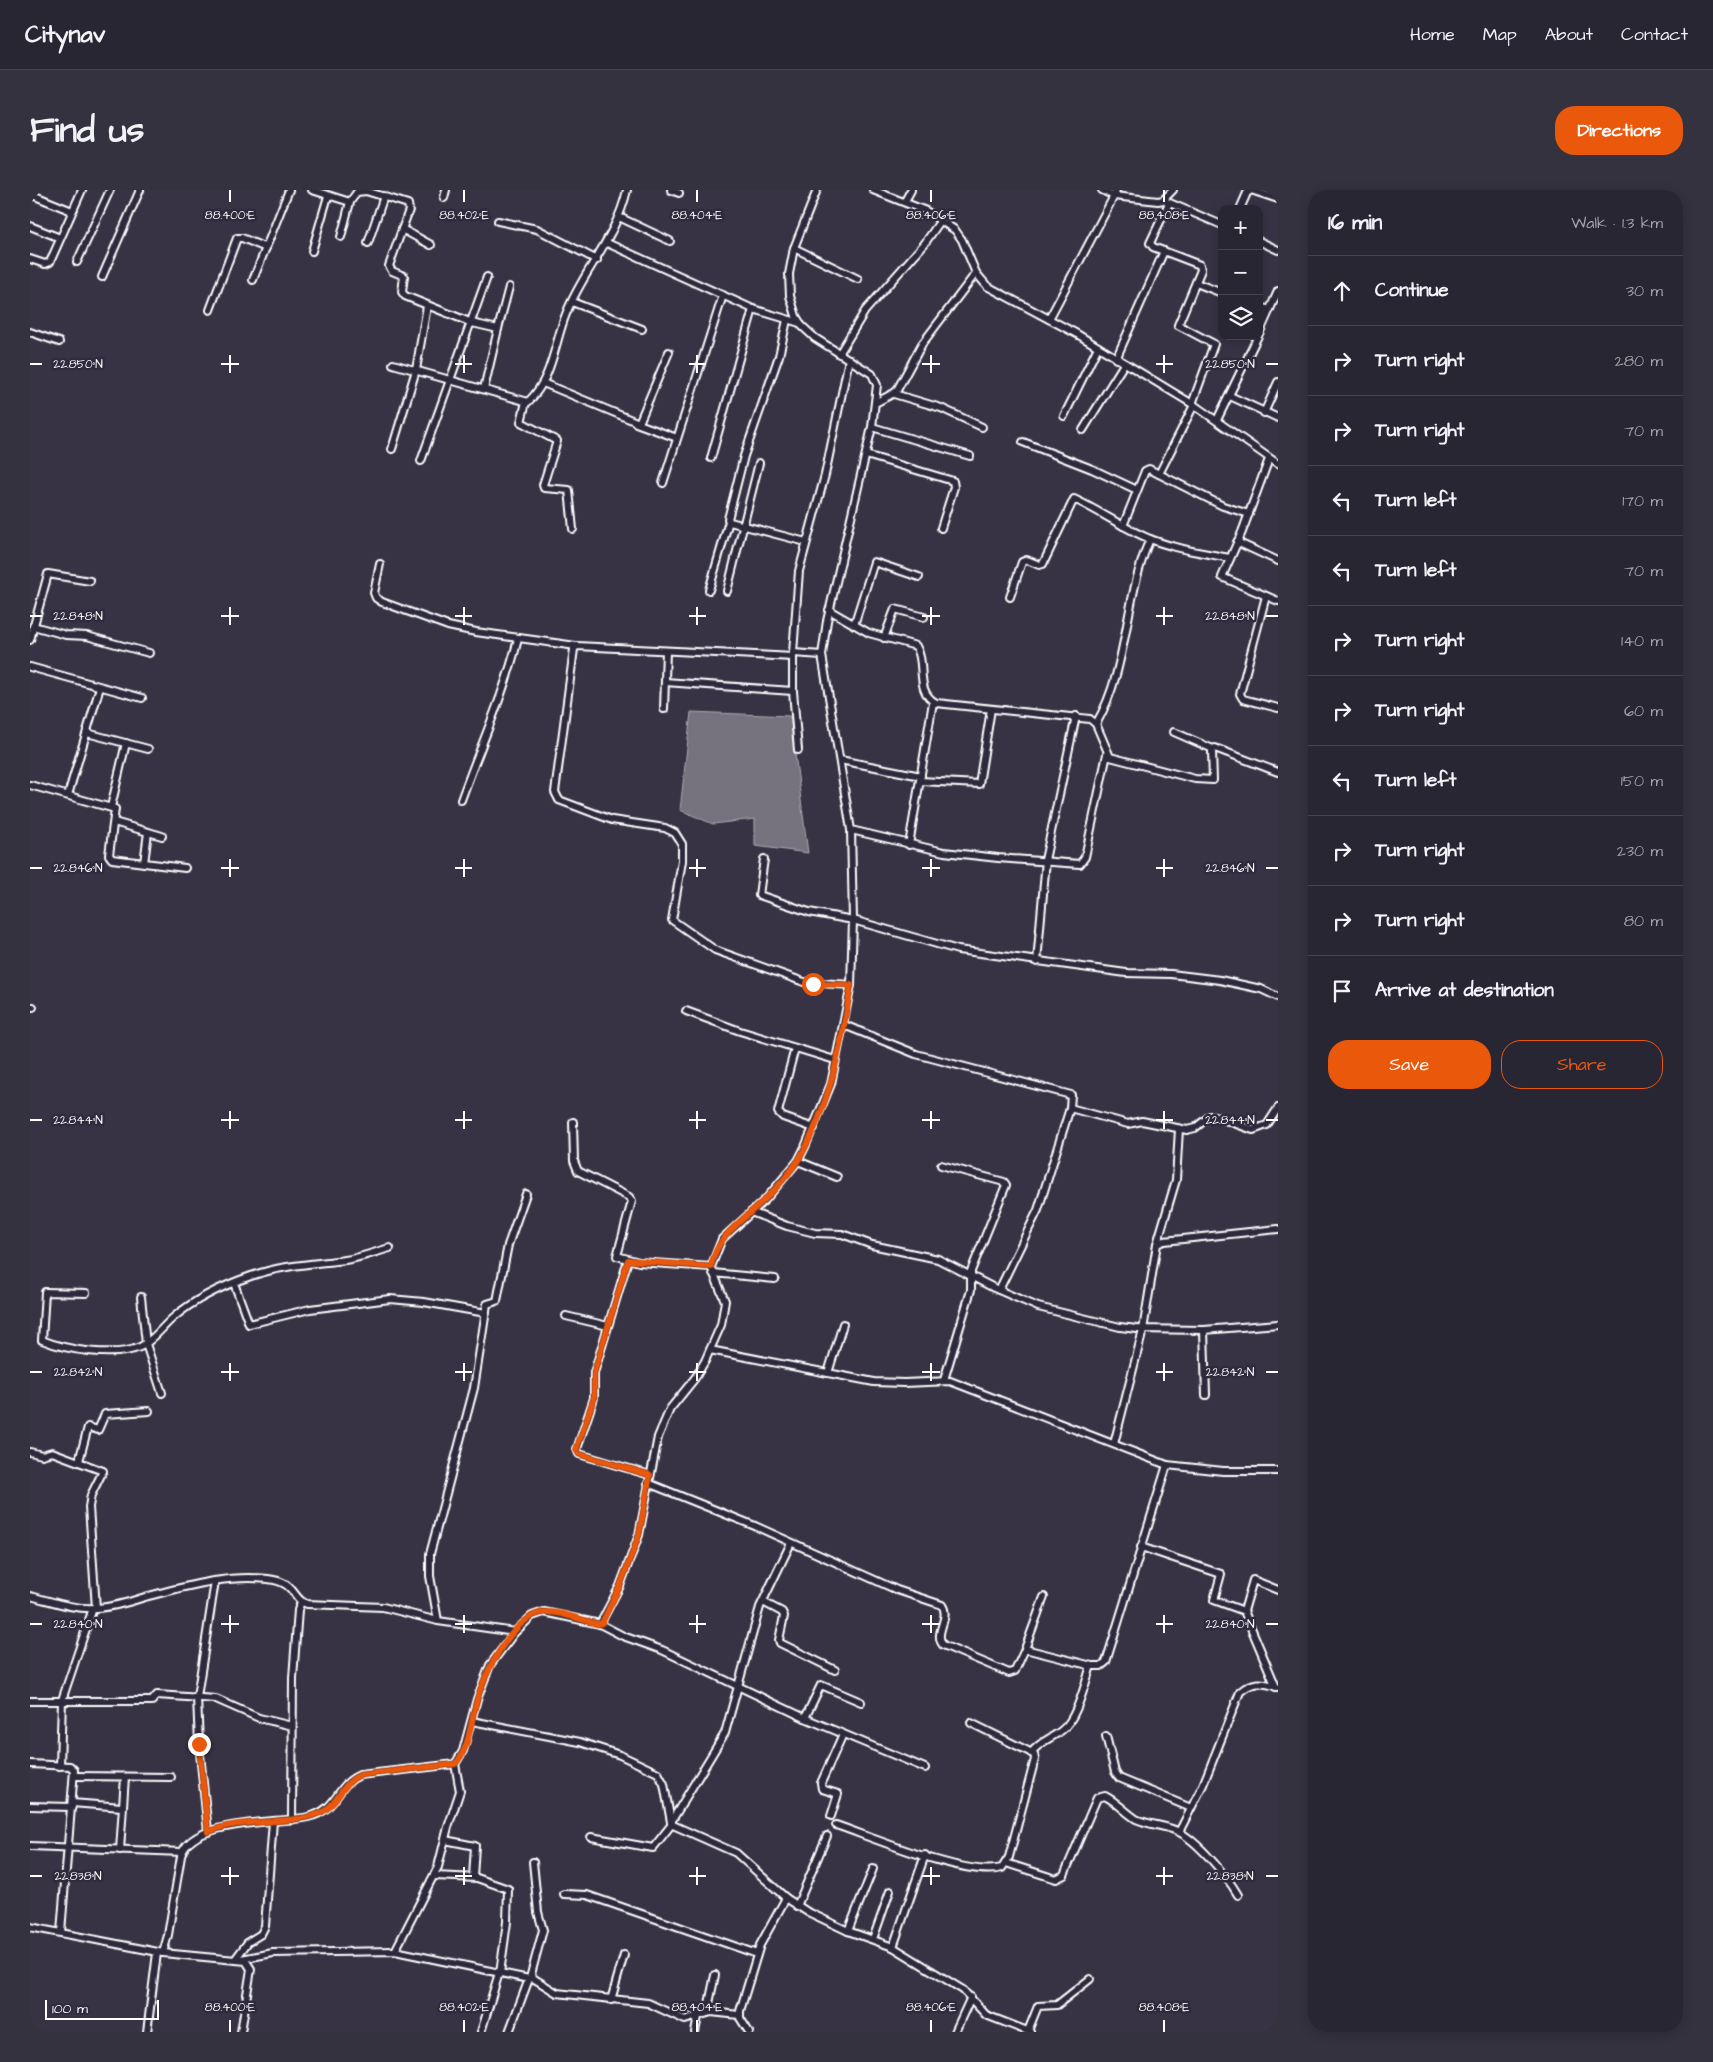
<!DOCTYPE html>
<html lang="en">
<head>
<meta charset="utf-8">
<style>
	:root { --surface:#292634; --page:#353240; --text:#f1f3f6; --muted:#a5a5ac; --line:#45434f; --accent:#ea580c }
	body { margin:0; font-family:"Architects Daughter",sans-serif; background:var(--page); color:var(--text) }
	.controls { position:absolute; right:15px; top:15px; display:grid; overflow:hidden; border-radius:10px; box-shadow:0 2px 12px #0003 }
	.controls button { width:45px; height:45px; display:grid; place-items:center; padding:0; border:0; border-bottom:1px solid var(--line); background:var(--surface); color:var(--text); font:25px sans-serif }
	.scale { position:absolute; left:15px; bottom:12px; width:114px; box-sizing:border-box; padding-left:5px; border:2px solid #fff; border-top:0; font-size:14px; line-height:18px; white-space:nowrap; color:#fff; -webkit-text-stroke:4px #2f2a3d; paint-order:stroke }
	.stop { position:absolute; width:15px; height:15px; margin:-11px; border:4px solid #ea580c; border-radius:50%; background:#fff }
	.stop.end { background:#ea580c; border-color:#fff; box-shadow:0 1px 5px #0008 }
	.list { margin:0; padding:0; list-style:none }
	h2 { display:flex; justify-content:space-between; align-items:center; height:65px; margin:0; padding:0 20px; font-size:21px }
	h2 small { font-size:16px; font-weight:400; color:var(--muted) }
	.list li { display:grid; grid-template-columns:32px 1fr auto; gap:15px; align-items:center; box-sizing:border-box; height:70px; padding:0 20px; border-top:1px solid var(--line) }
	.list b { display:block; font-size:19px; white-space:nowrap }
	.list em { font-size:16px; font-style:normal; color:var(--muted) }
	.actions { display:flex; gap:10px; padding:15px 20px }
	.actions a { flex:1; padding:11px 0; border:1px solid var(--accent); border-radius:20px; text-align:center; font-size:18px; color:var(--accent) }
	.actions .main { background:var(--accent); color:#fff }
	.icon { flex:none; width:28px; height:28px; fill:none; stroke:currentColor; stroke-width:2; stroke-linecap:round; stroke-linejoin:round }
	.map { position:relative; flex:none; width:1248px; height:1842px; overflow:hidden; border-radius:20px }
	header { display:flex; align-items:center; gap:30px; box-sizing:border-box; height:70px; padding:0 25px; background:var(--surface); border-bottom:1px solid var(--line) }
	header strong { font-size:24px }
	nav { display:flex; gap:28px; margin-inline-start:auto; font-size:18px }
	.intro { display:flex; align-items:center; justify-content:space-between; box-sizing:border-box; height:120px; padding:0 30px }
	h1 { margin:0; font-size:35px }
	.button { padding:12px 22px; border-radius:20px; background:var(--accent); color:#fff; font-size:18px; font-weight:700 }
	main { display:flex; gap:30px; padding:0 30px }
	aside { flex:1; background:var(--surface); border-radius:20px; box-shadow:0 2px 12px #0003 }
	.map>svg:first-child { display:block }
</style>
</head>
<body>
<header>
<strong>Citynav</strong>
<nav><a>Home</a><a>Map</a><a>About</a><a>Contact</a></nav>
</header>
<div class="intro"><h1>Find us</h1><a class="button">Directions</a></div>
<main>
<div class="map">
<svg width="1248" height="1842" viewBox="0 0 1248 1842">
	<rect width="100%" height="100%" fill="#373345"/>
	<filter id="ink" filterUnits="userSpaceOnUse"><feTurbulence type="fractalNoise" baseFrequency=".02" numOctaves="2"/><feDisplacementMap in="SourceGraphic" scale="10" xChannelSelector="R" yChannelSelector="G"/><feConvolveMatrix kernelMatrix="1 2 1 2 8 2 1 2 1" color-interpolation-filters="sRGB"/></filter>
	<g filter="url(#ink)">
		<polygon fill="#76737f" stroke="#adabb2" points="661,522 760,526 778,663 725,656 725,629 683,634 650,620"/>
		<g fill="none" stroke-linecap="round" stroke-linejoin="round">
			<g stroke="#fff" stroke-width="10">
				<g id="minor">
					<polyline points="282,0 320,12"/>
					<polyline points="641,0 649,3"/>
					<polyline points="843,0 896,21 925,40 932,50 946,83 957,96 1047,144 1164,215 1248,274"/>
					<polyline points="1072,0 1084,6 1086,0"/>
					<polyline points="0,4 42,21"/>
					<polyline points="414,8 416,0"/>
					<polyline points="875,11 881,0"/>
					<polyline points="1135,11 1192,35"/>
					<polyline points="1139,13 1120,53 1123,57 1170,75 1171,80 1148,135 1184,154 1162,214"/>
					<polyline points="1210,19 1217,3 1221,0 1248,9"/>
					<polyline points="589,27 640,51"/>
					<polyline points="468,31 507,39 567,70"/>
					<polyline points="0,36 30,48"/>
					<polyline points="372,39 401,55"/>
					<polyline points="311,47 320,12 327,2 336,1 378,14 379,20 359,76 362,81 374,86 372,102 375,106 442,133 468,139 454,199"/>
					<polyline points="1229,51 1248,60"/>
					<polyline points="338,53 354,6"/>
					<polyline points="577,53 723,119 770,133"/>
					<polyline points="764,58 828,89"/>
					<polyline points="282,61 298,6"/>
					<polyline points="0,69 15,74 20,72 52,0"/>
					<polyline points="47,72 80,0"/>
					<polyline points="72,87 110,0"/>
					<polyline points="223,90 259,0"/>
					<polyline points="1166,93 1192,103"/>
					<polyline points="542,112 612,139"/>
					<polyline points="1229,117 1240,120"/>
					<polyline points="180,120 207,48 212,48 236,58"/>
					<polyline points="1019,129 1084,6 1128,11 1133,10 1143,0"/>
					<polyline points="757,130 749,166 714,266 698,329 700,332 776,352"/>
					<polyline points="468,139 479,97"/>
					<polyline points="0,142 29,152"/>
					<polyline points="1229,144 1248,101"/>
					<polyline points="809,164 835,121 895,53 911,30"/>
					<polyline points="1086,169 1134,61"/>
					<path d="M363,174l135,38c25,-24 26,-58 38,-88 17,-44 50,-75 61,-124"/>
					<polyline points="513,193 609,233 639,162"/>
					<polyline points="864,204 911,218 952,237"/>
					<polyline points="1200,206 1248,228"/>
					<polyline points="496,212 491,232 527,251 513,295 514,298 539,300 543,339"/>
					<polyline points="847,212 866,202 892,154 946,83"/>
					<polyline points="1234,223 1248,192"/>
					<polyline points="1034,226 1068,157"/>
					<polyline points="1187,230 1228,146"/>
					<polyline points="606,233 647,248"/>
					<polyline points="842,237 940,266"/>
					<polyline points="1053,240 1094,174"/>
					<polyline points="993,252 1062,279 1107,300"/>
					<polyline points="362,259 386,180 397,116"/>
					<polyline points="836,265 923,291 924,297 911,338"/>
					<polyline points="681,268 723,119"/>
					<polyline points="1239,269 1212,342 1192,387 1248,411"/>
					<polyline points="391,271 457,87"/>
					<polyline points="1129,284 1164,215"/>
					<polyline points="633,293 693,105"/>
					<polyline points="1093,336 1115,281 1119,279 1193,316 1219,324"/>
					<polyline points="1207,352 1248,371"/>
					<polyline points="350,374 344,403 346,408 352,412 418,436 446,442 546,456"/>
					<polyline points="679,400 699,331"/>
					<polyline points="697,401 729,273"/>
					<polyline points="1236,406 1210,504 1213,509 1248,518"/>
					<path d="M980,407l12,-35 5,-2 12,5 4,-1 31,-65c26,12 49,29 76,40 26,10 53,14 80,19"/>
					<path d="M799,420l40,23 47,13c11,18 -2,45 20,57l154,16 6,5 14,33 85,22 18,1 -1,-29 3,-3 63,24"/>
					<polyline points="824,435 844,372 889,387"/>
					<polyline points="3,436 36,445 57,446 119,463"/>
					<polyline points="854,448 865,419 894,427"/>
					<polyline points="0,450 18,384 60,391"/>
					<polyline points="763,463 792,465"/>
					<polyline points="763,467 547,456 544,459 525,602 529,610 582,630 635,638 645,643 652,654 652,671 642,730 685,760 774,792 821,795"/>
					<polyline points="0,477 112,508"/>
					<polyline points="635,492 763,501"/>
					<polyline points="634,519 636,461"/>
					<path d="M1066,534c33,-56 28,-127 54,-185"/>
					<polyline points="1144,542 1183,559"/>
					<polyline points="57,543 118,559"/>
					<polyline points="768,560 763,501 763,463 769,381 795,285 819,169"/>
					<polyline points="810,570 891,586"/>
					<polyline points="890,591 949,594 961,519"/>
					<polyline points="0,595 85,619 79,665 82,669 155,678"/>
					<polyline points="38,605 70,497"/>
					<path d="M431,610c19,-53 43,-105 57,-161"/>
					<polyline points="81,617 96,553"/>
					<polyline points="84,632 132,646"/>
					<polyline points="821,640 914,662 968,668 1050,674 1055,667 1077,564"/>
					<polyline points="879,655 903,512"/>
					<polyline points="734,669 729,705 779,722 823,730 928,760 1096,783 1141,784 1190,790 1231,799 1248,807"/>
					<polyline points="1015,670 1046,526"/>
					<polyline points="114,673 118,642"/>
					<polyline points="1007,772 1016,670"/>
					<polyline points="0,817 3,817"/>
					<polyline points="656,821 710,841 805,870"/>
					<polyline points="814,835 886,864 1041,905 1040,918 1008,1020 969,1100"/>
					<polyline points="765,858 748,922 753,927 784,938"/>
					<polyline points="1040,918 1098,934 1112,931 1157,940 1165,938 1180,926 1184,926 1223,940 1237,935 1248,918"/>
					<polyline points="543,932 544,971 548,981 599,1007 602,1011 587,1066 609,1072 681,1077"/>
					<polyline points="768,971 807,987"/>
					<polyline points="911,975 974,992 976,995 941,1081 941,1100 914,1190"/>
					<polyline points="721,1022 757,1036 785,1043 812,1044 842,1055 908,1069 964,1098 1008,1117 1090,1137 1107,1139 1174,1140 1248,1134"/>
					<polyline points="1127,1054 1146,990 1149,939"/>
					<polyline points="598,1070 564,1183 564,1208 547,1259 549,1264 620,1285"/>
					<polyline points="683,1083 745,1089"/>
					<polyline points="204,1093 219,1134 280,1119 360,1109 394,1112 456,1123"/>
					<path d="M56,1103l-41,-1 -3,48c24,10 73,18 98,7 13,-6 23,-21 34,-30 21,-18 51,-32 77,-41 31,-11 62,-12 94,-16 15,-2 30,-8 45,-12"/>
					<polyline points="111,1107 116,1154 132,1203"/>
					<polyline points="536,1126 578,1136"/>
					<polyline points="1174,1140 1176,1205"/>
					<polyline points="680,1160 844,1192 874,1193 920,1191 1137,1275"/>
					<polyline points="798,1183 813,1134"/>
					<polyline points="1084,1254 1113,1140 1127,1054 1134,1051 1248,1039"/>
					<polyline points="0,1262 12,1265 22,1262 73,1281 61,1305 59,1317 66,1418"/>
					<polyline points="49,1271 58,1237 68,1240 75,1224 119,1221"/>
					<path d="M618,1293l107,43 142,64 45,15c9,13 -9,28 1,40l66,28 6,-2 10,-22 67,17h9l5,-4 61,-197 56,6h55"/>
					<polyline points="1111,1357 1191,1384 1184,1410 1214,1421 1246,1497"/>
					<path d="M0,1406c21,5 45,14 67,12 16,-1 33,-6 48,-11 39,-10 82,-23 123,-18 29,3 24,21 39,25l76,3 55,14 77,11"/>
					<polyline points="733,1412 752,1422 754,1426 749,1450 750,1453 805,1480"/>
					<polyline points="1214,1421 1223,1390 1248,1400"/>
					<polyline points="408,1431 400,1386 400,1364 444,1198 457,1114 467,1111 478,1055 496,1004"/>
					<polyline points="570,1434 593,1446 632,1460 775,1528 895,1578"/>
					<polyline points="995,1459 1014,1407"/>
					<polyline points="0,1511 122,1511 127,1505 186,1509 229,1528 262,1536"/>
					<polyline points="775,1528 791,1495 831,1512"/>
					<polyline points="442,1531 550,1552 590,1565 628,1583 634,1594 641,1632 643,1635 706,1663 756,1708 776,1721 818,1741 863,1757 933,1800 956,1825 1000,1842"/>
					<polyline points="1076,1546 1085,1582 1089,1588 1161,1618"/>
					<path d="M1001,1563c9,-12 20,-14 31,-23 15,-11 23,-47 29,-64"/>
					<polyline points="0,1574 40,1576 44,1580 31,1742"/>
					<polyline points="30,1576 32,1510 63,1418"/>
					<polyline points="44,1586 141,1587"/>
					<polyline points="42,1613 92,1617"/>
					<polyline points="0,1616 42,1617"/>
					<polyline points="801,1626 808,1604 792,1599 791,1593 813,1544"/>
					<polyline points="262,1630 263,1488 268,1420 271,1412"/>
					<polyline points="641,1632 695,1543 730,1417 761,1353"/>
					<path d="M806,1635c38,13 132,53 166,43l7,-11 26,-98 -1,-5 -63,-31"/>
					<polyline points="178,1642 169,1554 167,1507 185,1391"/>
					<path d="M1149,1642l24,-47 37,-93c12,-11 23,-10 37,-5"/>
					<polyline points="561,1647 623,1658 642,1634"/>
					<polyline points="415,1650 445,1656 443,1687"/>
					<polyline points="0,1656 152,1662"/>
					<polyline points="90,1660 95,1587"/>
					<path d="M976,1673l50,16 8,-4 33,-77 8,-2c12,6 20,16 31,23 13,6 28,6 41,12 20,9 50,45 61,64"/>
					<polyline points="405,1686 447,1688 478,1699 477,1732 470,1783"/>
					<polyline points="534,1704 557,1705 727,1764"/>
					<polyline points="767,1716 797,1646"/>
					<path d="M0,1737l133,26 5,-18 13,-79c10,-38 97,-32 127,-39 31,-7 27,-32 52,-42l95,-11 8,-13 14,-52 13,-34 25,-33 17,-16 12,-4 56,12 20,-38 19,-51 19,-98 12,-28 25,-31 10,-17 16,-36 4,-24 -14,-34 11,-28 44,-40 32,-38 7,-14 26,-63 20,-99 2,-65 -2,-90 -29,-175 5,-34 45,-194 5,-42 -5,-11 -57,-36 -13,-12 -6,-10 -6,-20 -1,-22 5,-26 23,-58"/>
					<polyline points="818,1741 843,1679"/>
					<polyline points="843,1749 860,1701"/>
					<polyline points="863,1757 895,1665"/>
					<polyline points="365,1761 408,1677 418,1637 430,1601 425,1574"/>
					<polyline points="133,1763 216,1771 221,1779 211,1842"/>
					<polyline points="206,1768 218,1752 231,1744 235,1736 243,1631"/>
					<polyline points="211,1769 243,1763 365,1761 499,1789"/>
					<polyline points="500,1788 513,1740 508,1722 503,1672"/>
					<polyline points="581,1810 594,1765"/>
					<polyline points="677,1823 685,1785"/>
					<polyline points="998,1841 1008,1816 1027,1815 1060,1789"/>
					<polyline points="117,1842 127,1763"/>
					<polyline points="451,1842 469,1783"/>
					<polyline points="479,1842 499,1789 503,1788 527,1803 618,1813 655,1830 681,1822 709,1825"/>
					<polyline points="665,1842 668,1827"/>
					<polyline points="719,1842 710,1828 710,1821 730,1755 756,1708"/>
					<polyline points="925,1842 941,1807"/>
				</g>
			</g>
			<use href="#minor" stroke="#2f2a3d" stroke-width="6"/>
		</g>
	</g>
	<g fill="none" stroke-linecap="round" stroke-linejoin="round" filter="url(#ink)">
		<path stroke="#ea580c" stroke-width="6" d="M169,1554l9,88c35,-15 75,-6 110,-18 19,-6 23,-31 42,-39l95,-11c13,-12 16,-40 20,-57 6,-28 37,-92 70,-95 16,-1 36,8 52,12l5,-1 18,-37 19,-51 11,-60 -71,-21 -3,-4 18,-52v-25l34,-113 83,7c5,-31 32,-47 53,-67 12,-11 26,-27 35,-41 30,-50 43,-116 52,-174l-38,-1"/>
	</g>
	<path fill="none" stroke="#fff" stroke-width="2" d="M200,0v12M434,0v12M667,0v12M901,0v12M1134,0v12M200,165v18M434,165v18M667,165v18M901,165v18M1134,165v18M0,174h12M191,174h18M425,174h17M659,174h17M892,174h18M1126,174h17M1236,174h12M200,417v18M434,417v18M667,417v18M901,417v18M1134,417v18M0,426h12M191,426h18M425,426h17M659,426h17M892,426h18M1126,426h17M1236,426h12M200,669v18M434,669v18M667,669v18M901,669v18M1134,669v18M0,678h12M191,678h18M425,678h17M659,678h17M892,678h18M1126,678h17M1236,678h12M200,921v18M434,921v18M667,921v18M901,921v18M1134,921v18M0,930h12M191,930h18M425,930h17M659,930h17M892,930h18M1126,930h17M1236,930h12M200,1173v18M434,1173v18M667,1173v18M901,1173v18M1134,1173v18M0,1182h12M191,1182h18M425,1182h17M659,1182h17M892,1182h18M1126,1182h17M1236,1182h12M200,1425v18M434,1425v18M667,1425v18M901,1425v18M1134,1425v18M0,1434h12M191,1434h18M425,1434h17M659,1434h17M892,1434h18M1126,1434h17M1236,1434h12M200,1677v18M434,1677v18M667,1677v18M901,1677v18M1134,1677v18M0,1686h12M191,1686h18M425,1686h17M659,1686h17M892,1686h18M1126,1686h17M1236,1686h12M200,1830v12M434,1830v12M667,1830v12M901,1830v12M1134,1830v12"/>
	<g font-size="12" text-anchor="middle" fill="#fff" stroke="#2f2a3d" stroke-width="5" stroke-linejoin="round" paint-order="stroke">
		<text x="200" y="29">88.400°E</text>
		<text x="434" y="29">88.402°E</text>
		<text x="667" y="29">88.404°E</text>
		<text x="901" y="29">88.406°E</text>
		<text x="1134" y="29">88.408°E</text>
		<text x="48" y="178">22.850°N</text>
		<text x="1200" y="178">22.850°N</text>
		<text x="48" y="430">22.848°N</text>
		<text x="1200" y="430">22.848°N</text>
		<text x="48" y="682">22.846°N</text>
		<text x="1200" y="682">22.846°N</text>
		<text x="48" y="934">22.844°N</text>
		<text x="1200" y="934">22.844°N</text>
		<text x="48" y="1186">22.842°N</text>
		<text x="1200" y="1186">22.842°N</text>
		<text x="48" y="1438">22.840°N</text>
		<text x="1200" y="1438">22.840°N</text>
		<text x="48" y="1690">22.838°N</text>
		<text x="1200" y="1690">22.838°N</text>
		<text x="200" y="1821">88.400°E</text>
		<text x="434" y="1821">88.402°E</text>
		<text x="667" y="1821">88.404°E</text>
		<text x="901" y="1821">88.406°E</text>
		<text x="1134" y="1821">88.408°E</text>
	</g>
</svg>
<div class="controls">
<button>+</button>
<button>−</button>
<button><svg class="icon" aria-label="layers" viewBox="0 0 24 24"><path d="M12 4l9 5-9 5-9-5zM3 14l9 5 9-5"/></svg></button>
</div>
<div class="scale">100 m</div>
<div class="stop" style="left:783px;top:794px"></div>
<div class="stop end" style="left:169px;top:1554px"></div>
</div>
<aside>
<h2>16 min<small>Walk · 1.3 km</small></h2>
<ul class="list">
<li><svg class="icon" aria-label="ahead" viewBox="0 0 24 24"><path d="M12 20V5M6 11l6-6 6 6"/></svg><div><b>Continue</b></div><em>30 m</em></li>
<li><svg class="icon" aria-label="right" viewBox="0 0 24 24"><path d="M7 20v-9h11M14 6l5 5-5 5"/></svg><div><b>Turn right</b></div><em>280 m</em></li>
<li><svg class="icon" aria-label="right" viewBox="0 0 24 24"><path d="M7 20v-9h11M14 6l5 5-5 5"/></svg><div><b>Turn right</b></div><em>70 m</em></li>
<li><svg class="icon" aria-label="left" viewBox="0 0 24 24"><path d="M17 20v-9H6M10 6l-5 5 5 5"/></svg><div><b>Turn left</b></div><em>170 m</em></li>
<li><svg class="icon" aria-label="left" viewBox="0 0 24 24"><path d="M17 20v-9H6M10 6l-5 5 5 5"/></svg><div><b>Turn left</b></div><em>70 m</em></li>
<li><svg class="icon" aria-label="right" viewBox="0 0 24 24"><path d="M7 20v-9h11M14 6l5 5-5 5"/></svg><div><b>Turn right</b></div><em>140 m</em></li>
<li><svg class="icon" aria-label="right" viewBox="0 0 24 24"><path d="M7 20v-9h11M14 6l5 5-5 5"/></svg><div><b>Turn right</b></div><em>60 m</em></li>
<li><svg class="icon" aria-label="left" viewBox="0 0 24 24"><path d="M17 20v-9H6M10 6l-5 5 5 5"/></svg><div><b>Turn left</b></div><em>150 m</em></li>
<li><svg class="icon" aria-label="right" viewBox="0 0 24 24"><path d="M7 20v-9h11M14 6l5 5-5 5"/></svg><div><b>Turn right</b></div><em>230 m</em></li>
<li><svg class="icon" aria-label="right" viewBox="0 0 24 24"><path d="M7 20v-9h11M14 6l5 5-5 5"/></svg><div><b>Turn right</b></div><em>80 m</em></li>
<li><svg class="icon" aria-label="arrive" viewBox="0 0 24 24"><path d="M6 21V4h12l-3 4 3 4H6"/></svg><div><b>Arrive at destination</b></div></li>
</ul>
<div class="actions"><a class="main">Save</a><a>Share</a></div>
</aside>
</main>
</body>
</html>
